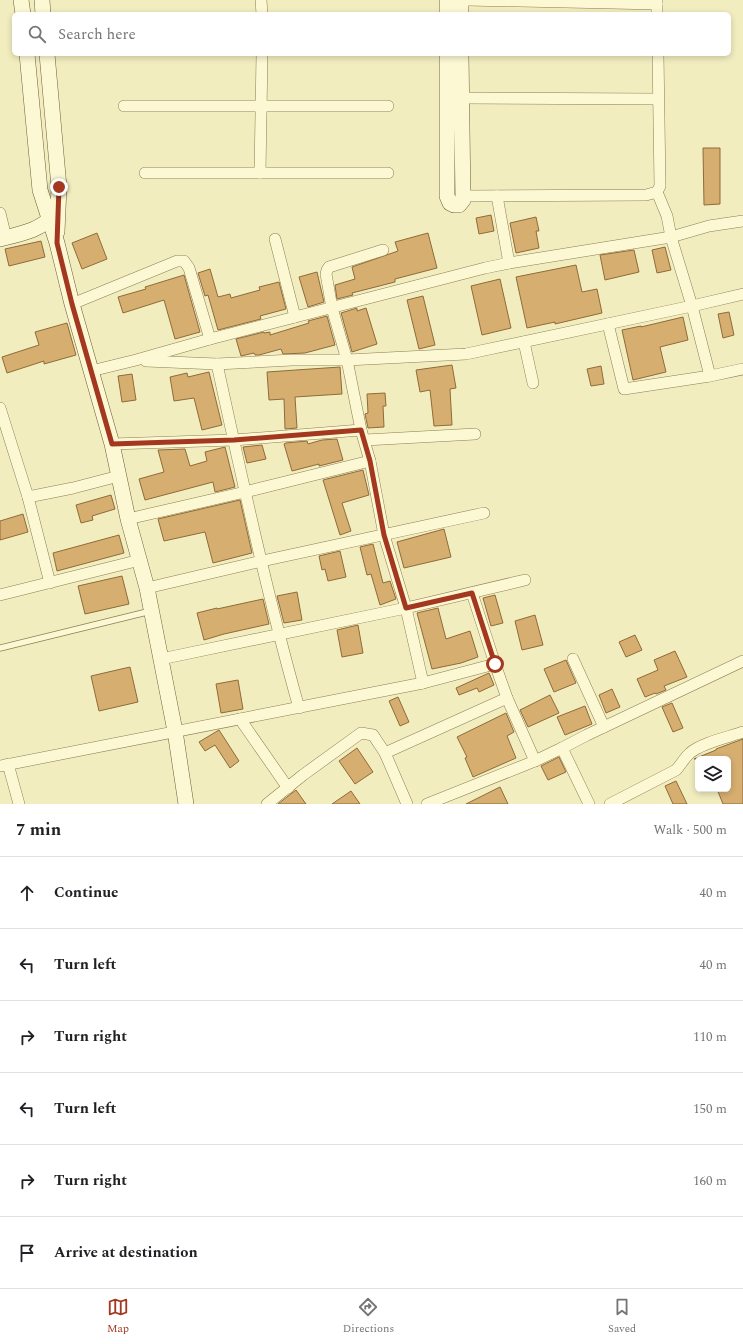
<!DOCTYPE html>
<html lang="en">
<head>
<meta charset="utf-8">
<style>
	:root { --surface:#fff; --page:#f2f2f2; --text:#202124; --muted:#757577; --line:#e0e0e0; --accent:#a3371f }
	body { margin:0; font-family:Spectral,serif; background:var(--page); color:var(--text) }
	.controls { position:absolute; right:12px; bottom:12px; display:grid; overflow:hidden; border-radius:6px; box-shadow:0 2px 6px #0003 }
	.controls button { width:36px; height:36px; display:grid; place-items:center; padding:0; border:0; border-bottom:1px solid var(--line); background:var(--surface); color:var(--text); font:20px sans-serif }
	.stop { position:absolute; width:12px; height:12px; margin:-9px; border:3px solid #a3371f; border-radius:50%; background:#fff }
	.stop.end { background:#a3371f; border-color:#fff; box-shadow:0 1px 4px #0008 }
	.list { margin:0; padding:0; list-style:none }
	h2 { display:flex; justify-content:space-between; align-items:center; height:52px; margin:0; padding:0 16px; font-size:17px }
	h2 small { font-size:13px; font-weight:400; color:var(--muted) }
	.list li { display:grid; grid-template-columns:26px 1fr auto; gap:12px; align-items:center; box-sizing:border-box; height:72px; padding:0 16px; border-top:1px solid var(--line) }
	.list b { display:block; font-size:15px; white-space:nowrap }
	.list em { font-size:13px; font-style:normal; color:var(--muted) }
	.icon { flex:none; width:22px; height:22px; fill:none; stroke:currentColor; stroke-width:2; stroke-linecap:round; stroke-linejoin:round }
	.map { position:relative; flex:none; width:743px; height:804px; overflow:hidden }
	.search { position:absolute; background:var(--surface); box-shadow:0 2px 6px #0003; left:12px; right:12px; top:12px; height:44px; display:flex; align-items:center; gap:10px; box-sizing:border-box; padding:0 14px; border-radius:6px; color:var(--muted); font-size:15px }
	.sheet { height:484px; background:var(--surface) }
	nav { display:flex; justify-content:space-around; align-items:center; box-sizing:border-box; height:56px; border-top:1px solid var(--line); background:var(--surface); font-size:11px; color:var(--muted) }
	nav a { display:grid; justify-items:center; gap:2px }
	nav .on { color:var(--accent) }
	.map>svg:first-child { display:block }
</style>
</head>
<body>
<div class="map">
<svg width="743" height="804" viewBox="0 0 743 804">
	<rect width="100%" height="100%" fill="#f2edbf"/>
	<g fill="#d5ae70" stroke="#8f6b38">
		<polygon points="703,148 720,148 720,204 704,205"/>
		<polygon points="491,215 494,231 479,234 476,218"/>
		<polygon points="536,217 539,231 536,231 539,248 516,253 510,223"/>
		<polygon points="97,233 107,259 82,269 72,243"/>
		<polygon points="428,233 437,268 395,279 395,282 352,293 353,295 337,299 335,285 355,279 352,267 398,251 395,242"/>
		<polygon points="41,241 45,257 9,266 5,249"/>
		<polygon points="665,247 671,270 657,273 652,250"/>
		<polygon points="634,250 639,272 605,280 600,255"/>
		<polygon points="576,265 582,292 597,289 602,313 555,324 555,322 527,328 516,277"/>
		<polygon points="210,269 218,297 230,294 231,298 260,290 259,287 279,282 286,309 260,316 261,319 218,330 208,295 205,296 198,273"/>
		<polygon points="317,272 324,302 308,307 299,277"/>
		<polygon points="184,275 200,332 175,339 164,300 123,313 118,297 146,289 145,287"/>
		<polygon points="500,279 511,328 482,335 471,286"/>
		<polygon points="423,296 435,345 419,349 407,300"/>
		<polygon points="357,308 357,311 366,308 377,344 352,352 341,313"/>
		<polygon points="729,312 734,335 723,338 718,314"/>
		<polygon points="327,316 335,345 305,353 283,354 281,349 259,355 255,355 254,353 241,356 236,339 264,332 264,333 270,332 270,335 309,323 308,321"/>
		<polygon points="683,317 688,340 660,347 666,372 633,380 622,330 641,326 641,327"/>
		<polygon points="67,323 76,355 44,364 44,361 7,373 2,357 39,345 35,332"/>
		<polygon points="452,365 456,388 450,389 452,425 434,426 430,390 420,392 416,370"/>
		<polygon points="601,366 604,384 591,386 587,369"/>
		<polygon points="340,367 342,394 295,397 297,428 285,429 284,399 269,400 267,372"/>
		<polygon points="209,372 222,425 202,430 194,398 174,401 170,377 187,373 188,377"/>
		<polygon points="132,374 136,400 122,402 118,376"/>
		<polygon points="385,393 386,406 383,406 384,427 368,428 365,414 368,413 367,394"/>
		<polygon points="337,439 343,460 319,466 319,464 292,471 284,444 286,443 307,441 308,444 322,440"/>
		<polygon points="262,445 266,459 247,463 243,447"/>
		<polygon points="225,447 235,487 215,492 213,482 145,500 139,479 164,472 158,450 185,449 190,466 207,461 205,452"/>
		<polygon points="363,470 369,495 342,503 351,531 340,535 323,480"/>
		<polygon points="111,495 115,509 92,516 93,520 81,523 76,505"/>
		<polygon points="240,500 252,553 213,563 205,532 164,541 158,519"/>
		<polygon points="23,514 28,532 0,540 0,521"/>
		<polygon points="444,529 451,557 404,568 397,542"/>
		<polygon points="119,535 124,553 57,571 53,553"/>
		<polygon points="373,544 383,583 390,581 396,599 380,605 371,574 367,575 360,547"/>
		<polygon points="340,551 346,577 328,581 325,569 322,570 319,556"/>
		<polygon points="122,576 129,604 85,614 78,586"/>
		<polygon points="297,592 302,620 284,623 277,596"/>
		<polygon points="495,595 503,623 491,626 483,598"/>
		<polygon points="263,599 269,624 224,634 204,640 197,613 217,608 217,609"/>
		<polygon points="438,608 446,639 470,631 478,657 461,663 432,669 417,613"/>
		<polygon points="535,615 543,645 522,650 515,621"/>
		<polygon points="358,625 363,653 342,657 337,630"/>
		<polygon points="635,635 642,650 626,657 619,642"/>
		<polygon points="675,651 687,677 664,686 666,690 656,694 655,693 645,697 637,679 658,670 654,660"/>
		<polygon points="566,660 576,683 554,692 544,669"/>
		<polygon points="130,667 138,702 99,711 91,676"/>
		<polygon points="489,673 494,685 479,692 477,688 459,695 456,688"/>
		<polygon points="238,680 243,709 221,713 216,684"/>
		<polygon points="612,689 620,707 606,713 599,695"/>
		<polygon points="550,695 559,713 528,727 520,710"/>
		<polygon points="398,697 409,722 400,726 389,701"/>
		<polygon points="672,703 683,728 673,732 662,707"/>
		<polygon points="585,706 592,724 565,735 557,717"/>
		<polygon points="506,713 514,732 507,736 516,758 473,777 465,758 467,757 457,737"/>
		<polygon points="219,730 239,761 230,768 215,745 205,751 199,742"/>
		<polygon points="743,739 743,804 723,804 717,789 728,789 728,759 694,759 716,750 716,749"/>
		<polygon points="357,748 373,772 355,784 339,761"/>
		<polygon points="559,757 566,772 548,780 541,766"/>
		<polygon points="676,781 687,804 673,804 665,786"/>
		<polygon points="500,787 508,804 466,804"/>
		<polygon points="296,790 306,804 278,804 292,793"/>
		<polygon points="351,791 360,804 332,804"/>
	</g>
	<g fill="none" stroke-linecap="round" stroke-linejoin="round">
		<g stroke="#8d7e55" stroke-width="7">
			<polyline id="lane" points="0,648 151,611"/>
		</g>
		<g stroke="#8d7e55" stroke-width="12">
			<g id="street">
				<polyline points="261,0 262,14"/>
				<polyline points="467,0 657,4"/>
				<polyline points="657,0 657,14"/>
				<polyline points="462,98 658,99"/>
				<polyline points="124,106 388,106"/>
				<polyline points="145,173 388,173"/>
				<polyline points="260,173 262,54"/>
				<polyline points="657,192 667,216 671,237 692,306 710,376"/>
				<polyline points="463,196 646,195 657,192 660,186 658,54"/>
				<polyline points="497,196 509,263"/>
				<polyline points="0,213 6,238"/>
				<polyline points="275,239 295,317"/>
				<polyline points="383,250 329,267 327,270 326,274 332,308 347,360 361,430 370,461 384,535 406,608 423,683"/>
				<polyline points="72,304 177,261 184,261 189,268 210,339"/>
				<polyline points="608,324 624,389 710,376 743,369"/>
				<polyline points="524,342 533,383"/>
				<polyline points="146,361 217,364 292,360 347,360 466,354 692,306 743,294"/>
				<path d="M217,364c25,115 50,230 82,344"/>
				<polyline points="91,371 136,360 210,339 485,268 509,263 671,237 709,226 743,221"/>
				<polyline points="0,408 28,497 73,488 119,476"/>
				<polyline points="365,440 475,434"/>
				<polyline points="112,444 234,440 361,430"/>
				<polyline points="28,497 50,583"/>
				<polyline points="128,519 245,492 370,461"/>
				<polyline points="147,588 262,561 484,513"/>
				<polyline points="472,593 495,664 507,698 535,761"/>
				<polyline points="0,595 140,560"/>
				<polyline points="161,659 406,608 525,580"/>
				<polyline points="573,659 604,727"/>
				<polyline points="240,719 288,788"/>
				<polyline points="562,748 587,735 743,661"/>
				<polyline points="385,753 507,698"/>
				<polyline points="8,764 19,804"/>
				<polyline points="0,766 423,683 495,664"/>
				<polyline points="267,804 303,775 361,733 373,735 385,753 407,804"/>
				<polyline points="427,804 535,761 562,748 589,804"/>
				<path d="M610,804l66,-34c5,-5 8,-12 14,-17 11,-10 39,-16 53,-21"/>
			</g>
		</g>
		<g stroke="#6f5e38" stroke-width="16">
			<g id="secondary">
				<polyline points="21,0 23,14"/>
				<polyline points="42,0 43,14"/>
				<polyline points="447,0 447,14"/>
				<polyline points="461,0 461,14"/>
				<polyline points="27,54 40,190 57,243 72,304 112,444 128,519 147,588 175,731 186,804"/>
				<polyline points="47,54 59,187 57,232"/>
				<polyline points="447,54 447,196 450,203 454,205 459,205 463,200 461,54"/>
				<path d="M0,239c24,-6 38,-8 56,-25"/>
			</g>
		</g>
		<use href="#lane" stroke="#fcf8d3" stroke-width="5.5"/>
		<use href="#street" stroke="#fcf8d3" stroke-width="11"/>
		<use href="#secondary" stroke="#fcf8d3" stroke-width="15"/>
	</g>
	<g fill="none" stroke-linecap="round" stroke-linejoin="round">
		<polyline stroke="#a3371f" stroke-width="5" points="59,187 57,243 72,304 112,444 234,440 361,430 370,461 384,535 406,608 472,593 495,664"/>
	</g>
</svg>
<div class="controls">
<button><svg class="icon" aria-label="layers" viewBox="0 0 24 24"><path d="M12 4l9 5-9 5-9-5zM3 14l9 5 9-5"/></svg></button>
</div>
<div class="stop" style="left:495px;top:664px"></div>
<div class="stop end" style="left:59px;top:187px"></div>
<div class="search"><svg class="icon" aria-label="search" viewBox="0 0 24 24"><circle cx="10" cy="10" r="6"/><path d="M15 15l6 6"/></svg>Search here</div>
</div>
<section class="sheet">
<h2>7 min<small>Walk · 500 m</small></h2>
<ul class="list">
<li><svg class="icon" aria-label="ahead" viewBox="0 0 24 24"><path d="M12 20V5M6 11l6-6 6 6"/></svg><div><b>Continue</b></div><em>40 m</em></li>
<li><svg class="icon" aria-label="left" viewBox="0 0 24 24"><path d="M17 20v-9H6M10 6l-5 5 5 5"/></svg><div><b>Turn left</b></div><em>40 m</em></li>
<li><svg class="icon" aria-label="right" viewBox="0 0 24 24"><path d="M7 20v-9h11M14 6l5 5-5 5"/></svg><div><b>Turn right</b></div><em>110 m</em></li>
<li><svg class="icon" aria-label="left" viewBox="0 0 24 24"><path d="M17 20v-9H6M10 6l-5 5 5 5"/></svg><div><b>Turn left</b></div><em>150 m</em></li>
<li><svg class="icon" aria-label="right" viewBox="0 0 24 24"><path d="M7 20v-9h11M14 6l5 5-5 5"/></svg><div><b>Turn right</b></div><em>160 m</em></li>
<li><svg class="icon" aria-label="arrive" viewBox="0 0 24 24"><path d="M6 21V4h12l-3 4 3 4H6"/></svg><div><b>Arrive at destination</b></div></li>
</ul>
</section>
<nav>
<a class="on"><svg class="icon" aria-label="map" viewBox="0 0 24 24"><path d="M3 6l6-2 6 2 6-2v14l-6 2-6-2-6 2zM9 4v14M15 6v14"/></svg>Map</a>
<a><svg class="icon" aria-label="directions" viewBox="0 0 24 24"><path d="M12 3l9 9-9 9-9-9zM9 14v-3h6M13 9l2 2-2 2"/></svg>Directions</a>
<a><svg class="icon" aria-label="saved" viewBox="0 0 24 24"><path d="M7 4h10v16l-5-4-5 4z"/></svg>Saved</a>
</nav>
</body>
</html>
